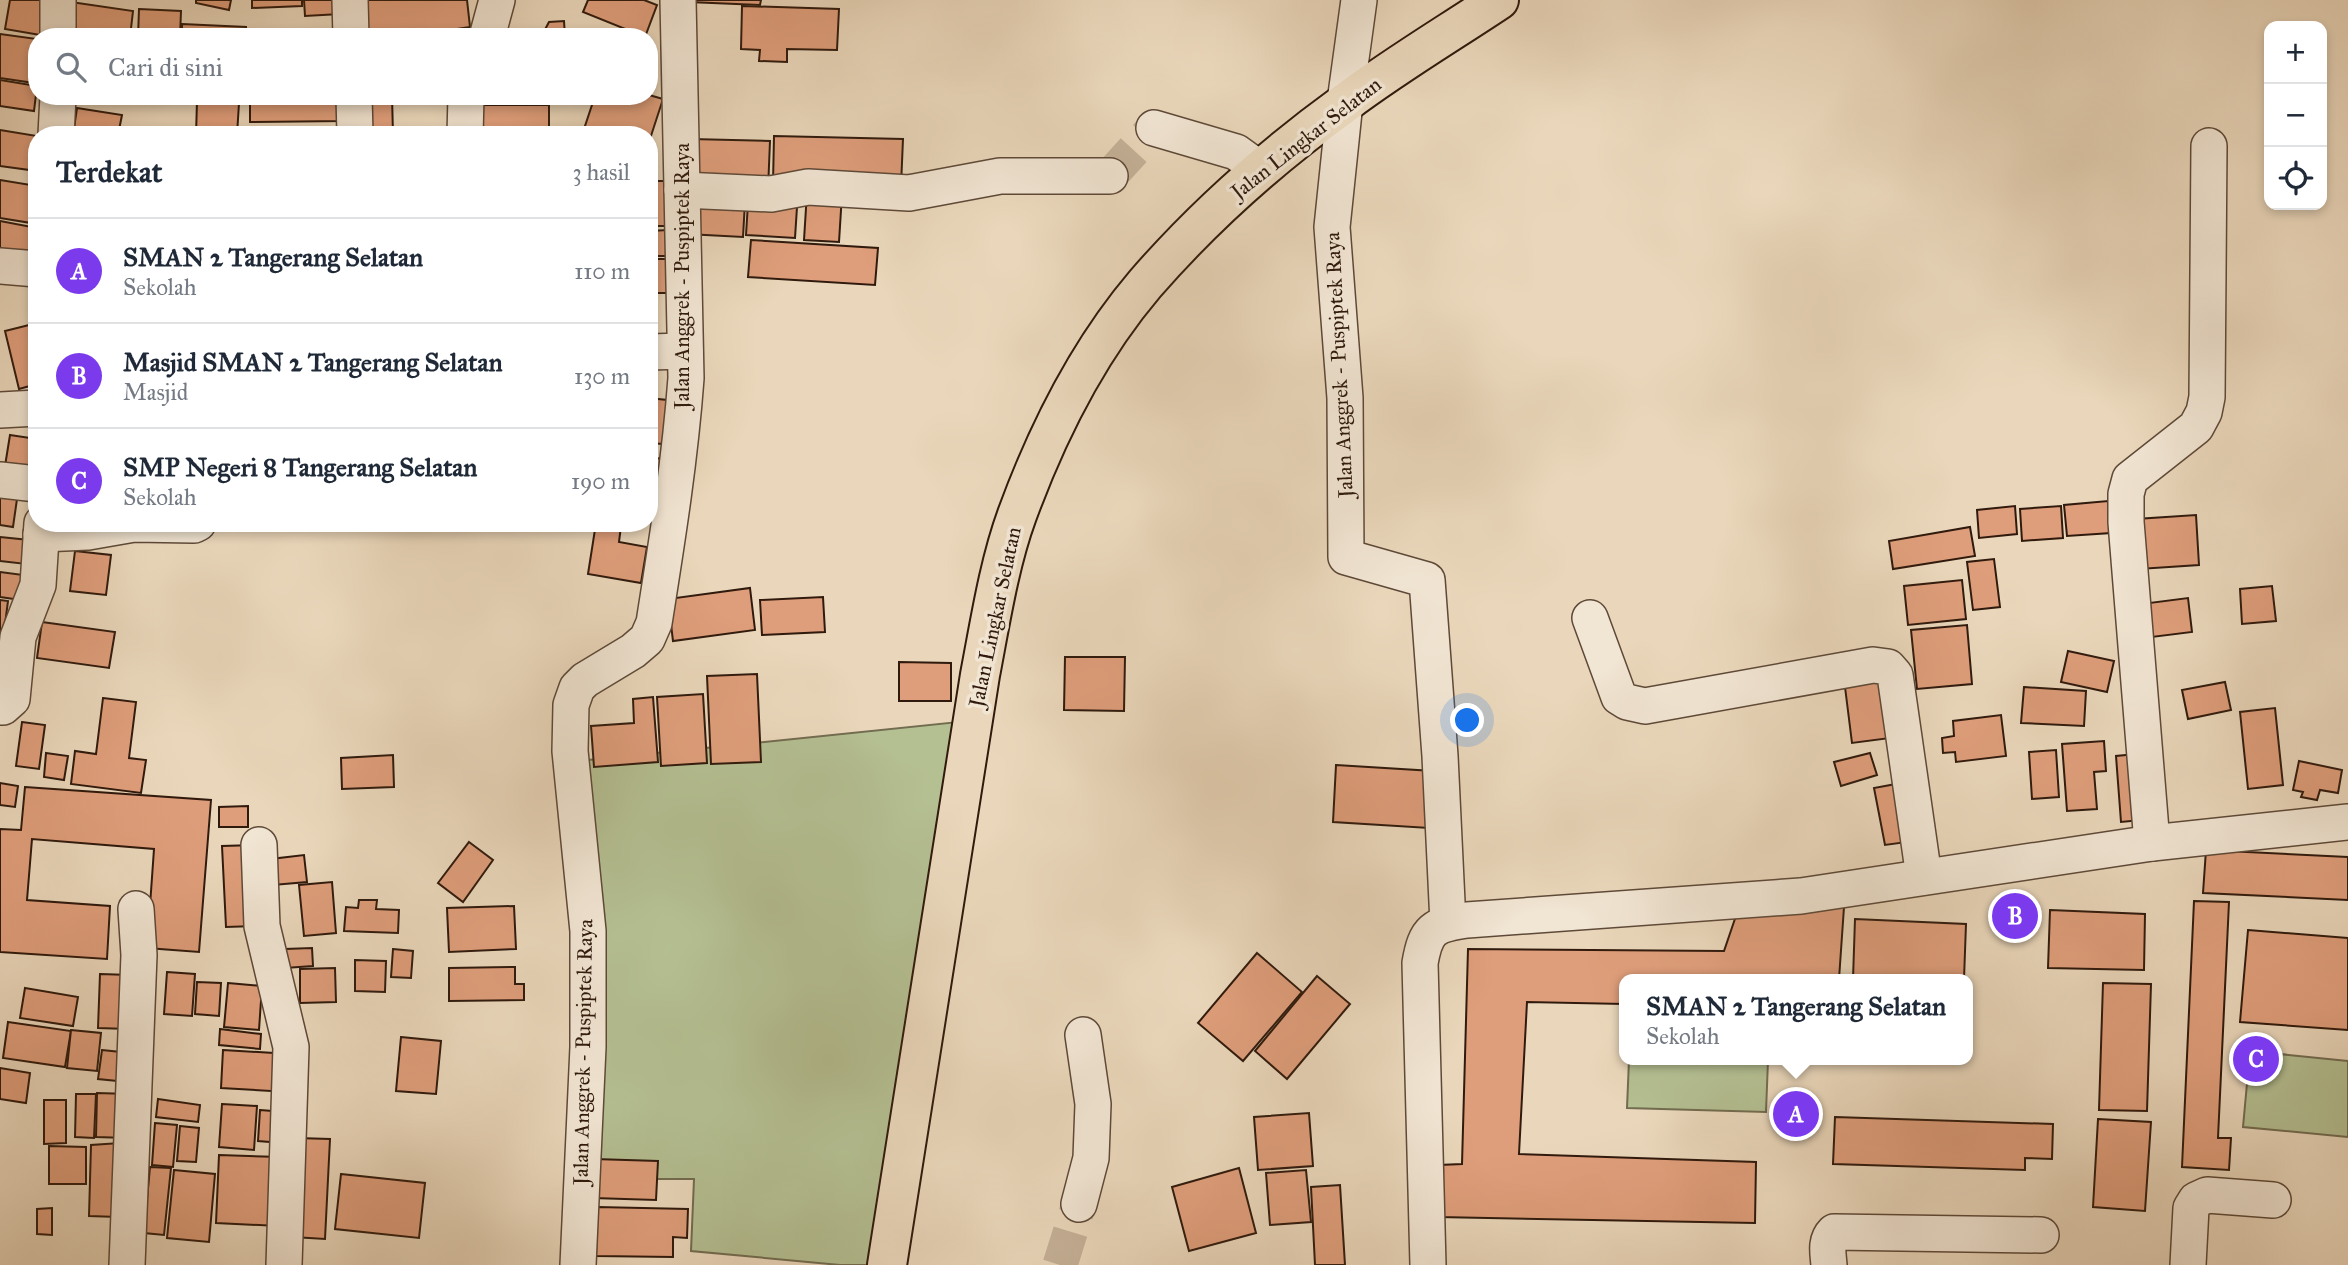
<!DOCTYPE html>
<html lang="id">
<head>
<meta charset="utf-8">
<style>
	:root { --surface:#fff; --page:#f6f6f7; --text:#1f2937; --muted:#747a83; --line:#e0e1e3; --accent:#7c3aed }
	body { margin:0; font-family:"IM FELL Great Primer",serif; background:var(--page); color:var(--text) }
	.controls { position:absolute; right:21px; top:21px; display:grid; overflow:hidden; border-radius:14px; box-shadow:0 4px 10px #0003 }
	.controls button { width:63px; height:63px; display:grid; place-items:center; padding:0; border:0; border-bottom:2px solid var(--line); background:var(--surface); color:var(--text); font:35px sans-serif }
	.you { position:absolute; left:1468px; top:721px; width:24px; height:24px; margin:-18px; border:5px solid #fff; border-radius:50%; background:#1a73e8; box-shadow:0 0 0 10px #1a73e833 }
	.badge { display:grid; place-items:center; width:46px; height:46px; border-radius:50%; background:var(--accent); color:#fff; font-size:23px; font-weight:700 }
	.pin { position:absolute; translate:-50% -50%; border:4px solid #fff; box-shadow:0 2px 7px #0006 }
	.popup { position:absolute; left:1619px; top:974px; width:354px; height:91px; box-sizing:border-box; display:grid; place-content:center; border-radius:14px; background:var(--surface); filter:drop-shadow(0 2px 5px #0005); font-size:23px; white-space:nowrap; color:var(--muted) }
	.popup b { font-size:26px; color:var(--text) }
	.popup::after { content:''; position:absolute; left:50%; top:100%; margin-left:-14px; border:14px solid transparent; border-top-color:var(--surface) }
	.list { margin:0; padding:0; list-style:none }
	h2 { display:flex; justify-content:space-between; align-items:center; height:91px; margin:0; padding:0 28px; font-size:30px }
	h2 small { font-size:23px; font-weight:400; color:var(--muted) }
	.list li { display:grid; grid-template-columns:46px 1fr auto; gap:21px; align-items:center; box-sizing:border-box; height:105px; padding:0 28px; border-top:2px solid var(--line) }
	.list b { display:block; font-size:26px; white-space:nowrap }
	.list p { margin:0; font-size:23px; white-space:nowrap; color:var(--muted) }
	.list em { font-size:23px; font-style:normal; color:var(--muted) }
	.icon { flex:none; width:38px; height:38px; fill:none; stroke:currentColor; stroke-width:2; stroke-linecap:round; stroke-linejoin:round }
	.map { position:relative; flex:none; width:2348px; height:1265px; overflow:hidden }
	.search { position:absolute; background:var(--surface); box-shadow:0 4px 10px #0003; left:28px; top:28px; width:630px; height:77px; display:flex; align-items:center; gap:18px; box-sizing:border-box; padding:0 24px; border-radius:28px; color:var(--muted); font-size:26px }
	.panel { position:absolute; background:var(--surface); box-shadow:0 4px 10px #0003; left:28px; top:126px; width:630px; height:406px; border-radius:28px }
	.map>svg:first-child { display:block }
</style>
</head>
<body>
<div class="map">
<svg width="2348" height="1265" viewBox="0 0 2348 1265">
	<rect width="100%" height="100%" fill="#ead7bb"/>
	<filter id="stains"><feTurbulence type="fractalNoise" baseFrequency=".00286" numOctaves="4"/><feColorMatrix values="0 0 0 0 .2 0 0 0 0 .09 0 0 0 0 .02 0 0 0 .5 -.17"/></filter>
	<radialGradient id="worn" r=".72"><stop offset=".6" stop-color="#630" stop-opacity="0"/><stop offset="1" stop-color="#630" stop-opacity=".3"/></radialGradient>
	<g fill="#b4bf92" stroke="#726c50" stroke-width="2">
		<polygon points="958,722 891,1265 840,1265 691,1251 694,1179 582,1179 569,762"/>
		<polygon points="2250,1051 2348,1061 2348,1137 2243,1127"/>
		<polygon points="1629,1060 1768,1060 1766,1112 1627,1108"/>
	</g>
	<g fill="#df9e7b" stroke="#301a0d" stroke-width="2">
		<polygon points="10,0 49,0 52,37 5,29"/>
		<polygon points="196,0 231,0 229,10 196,3"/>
		<polygon points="252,0 302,0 302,6 252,8"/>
		<polygon points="304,0 339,0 340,14 305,16"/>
		<polygon points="358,0 467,0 470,27 405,37 364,37"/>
		<polygon points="588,0 644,0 657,5 645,37 583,12"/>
		<polygon points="690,0 761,0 760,5 689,2"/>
		<polygon points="64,1 133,11 130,37 59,37"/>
		<polygon points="742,6 839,9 837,50 787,49 787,62 759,61 760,50 741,49"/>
		<polygon points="139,9 181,11 180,37 138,37"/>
		<polygon points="564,21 565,37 541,37 549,22"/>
		<polygon points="182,24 246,27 246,37 182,37"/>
		<polygon points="0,34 37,39 34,83 0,78"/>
		<polygon points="0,80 37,86 34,111 0,106"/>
		<polygon points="649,95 663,99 649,142 649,135 582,135 595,96"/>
		<polygon points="250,96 344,96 344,121 250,122"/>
		<polygon points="365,96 392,96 393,134 365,134"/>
		<polygon points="197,101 239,103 237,135 196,135"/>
		<rect x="482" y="105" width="67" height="30"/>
		<polygon points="77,108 122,115 118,135 73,135"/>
		<polygon points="0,130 37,136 37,171 0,166"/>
		<polygon points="774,136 903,139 901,186 773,183"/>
		<polygon points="691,139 770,141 768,190 690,175"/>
		<polygon points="0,180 37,186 31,223 0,218"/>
		<polygon points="649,181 668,181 669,226 649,226"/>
		<polygon points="807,192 842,194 839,242 804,240"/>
		<polygon points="689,200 745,202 743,237 687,234"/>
		<polygon points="748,203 797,207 795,238 746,235"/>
		<polygon points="0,221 37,228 37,267 0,260"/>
		<polygon points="668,230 669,256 649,256 649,231"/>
		<polygon points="751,240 878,248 875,285 748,277"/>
		<polygon points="649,259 670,259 669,293 649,293"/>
		<polygon points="649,299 653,299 652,341 649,341"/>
		<polygon points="37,323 37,384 19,389 5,331"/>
		<polygon points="649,398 667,400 663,444 649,443"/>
		<polygon points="10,435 37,439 32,470 5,466"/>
		<polygon points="649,457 663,459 657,492 649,491"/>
		<polygon points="0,496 17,499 13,527 0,525"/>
		<polygon points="2108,501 2111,533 2067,536 2064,505"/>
		<polygon points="2015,506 2017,534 1979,538 1977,510"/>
		<polygon points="2061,506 2063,538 2022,541 2020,509"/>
		<polygon points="2196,515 2199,565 2139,569 2136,519"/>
		<polygon points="596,523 621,526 619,542 647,547 641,583 588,574"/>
		<polygon points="1970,527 1975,556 1893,569 1889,541"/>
		<polygon points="0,537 29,540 26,564 0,561"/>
		<polygon points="75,551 111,555 106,595 70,591"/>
		<polygon points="1994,559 2000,607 1973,610 1967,562"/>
		<polygon points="0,572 31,576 28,601 0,597"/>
		<polygon points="1962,580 1966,619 1908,625 1904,586"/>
		<polygon points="2272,586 2276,621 2242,624 2240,589"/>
		<polygon points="750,588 755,630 673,641 668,599"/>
		<polygon points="823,597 825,632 762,635 760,600"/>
		<polygon points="2188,598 2192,632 2152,637 2149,603"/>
		<polygon points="0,600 8,601 4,632 0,632"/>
		<polygon points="42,622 115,632 109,668 37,658"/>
		<polygon points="1967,625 1972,684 1917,689 1911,630"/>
		<polygon points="2068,651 2114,661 2107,692 2061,682"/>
		<polygon points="1065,657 1125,657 1124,711 1064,710"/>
		<polygon points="899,662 951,663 951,701 899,701"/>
		<polygon points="757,674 761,762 711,764 707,676"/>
		<polygon points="1891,674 1898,737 1852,743 1844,679"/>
		<polygon points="2225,682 2231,710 2188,719 2182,690"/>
		<polygon points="2024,687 2086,691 2084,726 2021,723"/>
		<polygon points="703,694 707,763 661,766 657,697"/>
		<polygon points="653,697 658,762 594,767 591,726 634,723 633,699"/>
		<polygon points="103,698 136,702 129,758 146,760 141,793 71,784 75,751 96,754"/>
		<polygon points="2275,708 2283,785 2248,789 2240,712"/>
		<polygon points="2001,715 2006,756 1956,762 1955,752 1943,753 1942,738 1954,736 1953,721"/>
		<polygon points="22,722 45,725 39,769 16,766"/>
		<polygon points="2104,741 2106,771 2094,772 2097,809 2067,811 2062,744"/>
		<polygon points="2056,750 2059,797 2032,799 2029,752"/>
		<polygon points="46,753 68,756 64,780 44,777"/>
		<polygon points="1870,753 1877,775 1841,786 1834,762"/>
		<polygon points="2136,754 2141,820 2121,822 2116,756"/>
		<polygon points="393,755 394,787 342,789 341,758"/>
		<polygon points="2299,761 2342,770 2338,793 2320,790 2317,800 2301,797 2303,792 2293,790"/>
		<polygon points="1336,765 1433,771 1429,828 1333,822"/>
		<polygon points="0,783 18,786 15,807 0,805"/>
		<polygon points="1896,784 1907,842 1885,845 1874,788"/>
		<polygon points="25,787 211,800 199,952 147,948 154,849 32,839 27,900 110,906 107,959 0,952 0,829 21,830"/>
		<polygon points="248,806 248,827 219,827 219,807"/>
		<polygon points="469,842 493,860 463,902 438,883"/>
		<polygon points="256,845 259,926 226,927 222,846"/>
		<polygon points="2206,850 2348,857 2348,900 2203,893"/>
		<polygon points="304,855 307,882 273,885 271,859"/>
		<polygon points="332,882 336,933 304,936 299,885"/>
		<polygon points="359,900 377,900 376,909 399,910 398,933 344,931 346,907 358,908"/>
		<polygon points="2194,901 2229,902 2218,1138 2231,1138 2229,1170 2182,1167"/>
		<polygon points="514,906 516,949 449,952 447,908"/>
		<polygon points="1739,907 1844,907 1839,979 1624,979 1624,1004 1527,1002 1519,1154 1756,1162 1755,1223 1438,1217 1439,1165 1462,1164 1468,949 1724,951"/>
		<polygon points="2050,910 2145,914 2144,970 2048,968"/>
		<polygon points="1855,919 1966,924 1964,979 1853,979"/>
		<polygon points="2248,930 2348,938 2348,1030 2240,1022"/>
		<polygon points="312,948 313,966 285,968 285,949"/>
		<polygon points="393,949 413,951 411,978 391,977"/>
		<polygon points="1257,953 1302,992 1243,1061 1198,1023"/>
		<polygon points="355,960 386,961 385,992 355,991"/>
		<polygon points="515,967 515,984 524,984 524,1000 449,1001 449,968"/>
		<polygon points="335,968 336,1002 300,1003 300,969"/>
		<polygon points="167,972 195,974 192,1016 164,1014"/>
		<polygon points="100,974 130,975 128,1029 98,1028"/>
		<polygon points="1317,976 1350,1004 1287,1079 1255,1051"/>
		<polygon points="197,982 221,983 219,1016 195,1014"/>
		<polygon points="228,983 262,986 259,1030 224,1027"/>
		<polygon points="2103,983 2151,984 2147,1111 2099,1110"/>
		<polygon points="25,988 78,997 73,1026 20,1018"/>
		<polygon points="8,1022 71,1031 65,1067 3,1058"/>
		<polygon points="220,1029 261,1034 260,1049 219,1045"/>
		<polygon points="71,1030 101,1033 97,1071 67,1068"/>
		<polygon points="401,1037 441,1041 436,1094 396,1091"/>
		<polygon points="102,1050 130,1053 127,1082 98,1079"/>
		<polygon points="223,1050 290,1054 288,1092 221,1088"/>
		<polygon points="0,1068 30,1073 26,1103 0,1099"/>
		<polygon points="97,1093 129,1094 127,1138 96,1137"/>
		<polygon points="76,1094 96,1094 94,1138 75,1137"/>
		<polygon points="158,1099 200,1105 198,1122 156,1117"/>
		<polygon points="44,1100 66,1100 66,1143 44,1144"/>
		<polygon points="222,1104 257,1106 254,1150 219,1147"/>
		<polygon points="260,1110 285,1112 282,1143 258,1141"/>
		<polygon points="1309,1113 1313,1166 1258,1170 1254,1117"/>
		<polygon points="1835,1117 2053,1124 2052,1159 2025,1158 2025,1170 1833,1164"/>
		<polygon points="2098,1119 2151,1122 2145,1211 2093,1207"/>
		<polygon points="155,1123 177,1125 173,1167 152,1165"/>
		<polygon points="180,1126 199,1128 196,1162 177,1161"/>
		<polygon points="297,1138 330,1139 325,1239 293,1237"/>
		<polygon points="120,1143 118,1217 89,1216 91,1145"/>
		<polygon points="49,1146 86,1147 86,1184 49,1184"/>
		<polygon points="219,1155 281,1157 278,1226 216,1223"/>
		<polygon points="594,1159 658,1161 656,1200 593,1198"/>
		<polygon points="150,1167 171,1168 164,1235 144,1233"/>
		<polygon points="1239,1168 1256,1233 1189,1251 1172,1187"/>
		<polygon points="174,1170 215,1174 209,1242 167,1238"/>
		<polygon points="1306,1170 1311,1222 1270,1225 1266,1173"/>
		<polygon points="341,1174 425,1183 419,1238 335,1229"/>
		<polygon points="1340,1185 1345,1265 1315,1265 1311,1187"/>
		<polygon points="597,1207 688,1209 687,1238 673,1237 673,1257 596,1256"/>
		<polygon points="52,1208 52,1235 37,1234 37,1209"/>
	</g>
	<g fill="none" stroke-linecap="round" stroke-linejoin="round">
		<g stroke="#c5b198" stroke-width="35" stroke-dasharray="35 18" stroke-linecap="butt">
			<polyline points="1110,176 1154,128"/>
			<polyline points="1060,1265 1079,1204"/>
		</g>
		<g stroke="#5e4938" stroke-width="38">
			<g id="minor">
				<polyline points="58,0 58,37"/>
				<polyline points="350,0 351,37"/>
				<polyline points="1359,0 1345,102 1332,227 1345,398 1346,557 1427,580 1440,756 1448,923"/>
				<polyline points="487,37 497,0"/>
				<polyline points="354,96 355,135"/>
				<polyline points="1154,128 1236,152 1261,170"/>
				<polyline points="56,135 58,96"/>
				<polyline points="465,135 466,96"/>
				<polyline points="682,190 771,194 808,187 909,193 1000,176 1110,176"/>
				<polyline points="0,266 37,269"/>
				<polyline points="649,352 685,351"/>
				<polyline points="0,410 37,408"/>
				<polyline points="0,480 37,484"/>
				<polyline points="41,534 88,532 134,524 194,525 198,523"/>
				<polyline points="1590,618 1619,697 1627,702 1645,706 1873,665 1888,667 1895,675 1924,877"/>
				<polyline points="0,707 3,707 12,699 18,637 38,585 42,523"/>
				<polyline points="2152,843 2126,522 2126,494 2130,479 2196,427 2204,412 2207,397 2209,146"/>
				<polyline points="259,845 262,926 291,1047 284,1265"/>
				<polyline points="1079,1204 1091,1158 1093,1104 1083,1035"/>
				<polyline points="127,1265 139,955 136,909"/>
				<path d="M578,1265l10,-218v-116l-18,-180 1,-46 6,-17 8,-8 48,-29 14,-12 7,-16c13,-82 26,-163 32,-245l-8,-378"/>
				<path d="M1428,1265l-8,-302c6,-34 13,-38 47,-43l334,-24 351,-53 196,-21"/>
				<path d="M1829,1265c-1,-12 -4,-24 5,-33l207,3"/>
				<polyline points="2188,1265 2191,1208 2196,1200 2207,1195 2273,1200"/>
			</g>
		</g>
		<g stroke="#301a0d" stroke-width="42">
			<path id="major" d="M887,1265l93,-590c10,-52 19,-111 37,-160 30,-82 71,-164 128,-231 59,-68 127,-128 200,-181 49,-37 103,-69 154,-103"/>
		</g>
		<use href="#minor" stroke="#f1e5d3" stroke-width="35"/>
		<use href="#major" stroke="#ead7bb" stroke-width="38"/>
	</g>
	<g text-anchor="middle" stroke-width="7" stroke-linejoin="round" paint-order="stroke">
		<g font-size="21" fill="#301a0d" stroke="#f1e5d3">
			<text transform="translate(1306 138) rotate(-38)" y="7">Jalan Lingkar Selatan</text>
			<text transform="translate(682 276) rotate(-90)" y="7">Jalan Anggrek - Puspiptek Raya</text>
			<text transform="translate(1339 365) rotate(-93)" y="7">Jalan Anggrek - Puspiptek Raya</text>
			<text transform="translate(995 617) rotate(-78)" y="7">Jalan Lingkar Selatan</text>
			<text transform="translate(583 1052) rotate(-89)" y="7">Jalan Anggrek - Puspiptek Raya</text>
		</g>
	</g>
	<rect width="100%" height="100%" filter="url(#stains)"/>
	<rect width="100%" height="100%" fill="url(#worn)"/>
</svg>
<div class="controls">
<button>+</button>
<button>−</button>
<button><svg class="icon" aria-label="locate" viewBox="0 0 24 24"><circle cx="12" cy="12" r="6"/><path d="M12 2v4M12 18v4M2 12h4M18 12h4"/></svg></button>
</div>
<div class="you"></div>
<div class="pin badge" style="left:1796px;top:1114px">A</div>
<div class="popup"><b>SMAN 2 Tangerang Selatan</b>Sekolah</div>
<div class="pin badge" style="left:2015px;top:916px">B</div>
<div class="pin badge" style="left:2256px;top:1059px">C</div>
<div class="search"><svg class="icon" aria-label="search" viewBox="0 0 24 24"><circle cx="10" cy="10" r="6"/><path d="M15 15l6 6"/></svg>Cari di sini</div>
<section class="panel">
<h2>Terdekat<small>3 hasil</small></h2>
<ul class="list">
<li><span class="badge">A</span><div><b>SMAN 2 Tangerang Selatan</b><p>Sekolah</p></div><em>110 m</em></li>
<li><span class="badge">B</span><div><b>Masjid SMAN 2 Tangerang Selatan</b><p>Masjid</p></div><em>130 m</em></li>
<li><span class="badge">C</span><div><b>SMP Negeri 8 Tangerang Selatan</b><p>Sekolah</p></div><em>190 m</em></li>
</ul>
</section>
</div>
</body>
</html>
